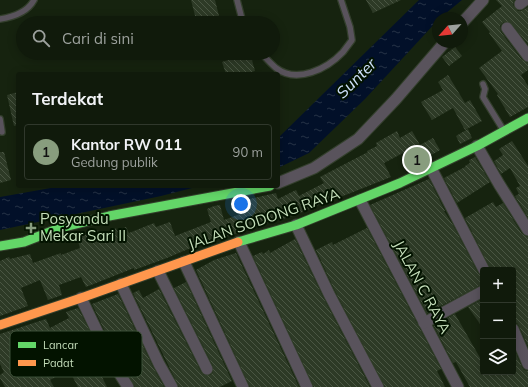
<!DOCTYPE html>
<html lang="id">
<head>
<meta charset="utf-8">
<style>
	:root { --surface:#101a0b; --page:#192314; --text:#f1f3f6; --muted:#9ca19d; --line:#30382c; --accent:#889d7e }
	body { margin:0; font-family:Mulish,sans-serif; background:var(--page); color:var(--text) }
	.controls { position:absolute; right:12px; bottom:12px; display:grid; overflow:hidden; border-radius:4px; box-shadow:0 2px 10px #0003 }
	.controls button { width:36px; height:36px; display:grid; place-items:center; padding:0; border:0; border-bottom:1px solid var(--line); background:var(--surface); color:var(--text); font:20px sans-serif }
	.compass { position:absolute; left:432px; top:12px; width:36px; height:36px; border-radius:50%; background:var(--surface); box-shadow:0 2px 10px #0003; rotate:243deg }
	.you { position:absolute; left:241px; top:204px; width:14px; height:14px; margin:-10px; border:3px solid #fff; border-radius:50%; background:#1a73e8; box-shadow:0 0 0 6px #1a73e833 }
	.badge { display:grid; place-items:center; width:26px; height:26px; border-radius:50%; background:var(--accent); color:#111; font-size:13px; font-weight:700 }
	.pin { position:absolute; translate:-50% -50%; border:2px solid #fff; box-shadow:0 1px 4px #0006 }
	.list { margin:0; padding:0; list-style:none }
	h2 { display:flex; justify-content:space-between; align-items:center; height:52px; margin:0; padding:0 16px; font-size:17px }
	h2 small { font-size:13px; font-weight:400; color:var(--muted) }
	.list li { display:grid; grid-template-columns:26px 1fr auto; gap:12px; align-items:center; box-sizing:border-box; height:56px; margin:0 8px 8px; padding:0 8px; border:1px solid var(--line); border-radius:4px }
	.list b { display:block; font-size:15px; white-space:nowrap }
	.list p { margin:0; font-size:13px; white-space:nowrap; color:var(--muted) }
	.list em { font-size:13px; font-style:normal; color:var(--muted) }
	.icon { flex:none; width:22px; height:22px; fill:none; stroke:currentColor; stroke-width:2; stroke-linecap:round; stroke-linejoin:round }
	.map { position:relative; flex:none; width:528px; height:387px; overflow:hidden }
	.search { position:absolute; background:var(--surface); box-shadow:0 2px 10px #0003; left:16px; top:16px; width:264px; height:44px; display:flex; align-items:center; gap:10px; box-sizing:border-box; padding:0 14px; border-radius:22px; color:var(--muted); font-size:15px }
	.panel { position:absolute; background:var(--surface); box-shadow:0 2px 10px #0003; left:16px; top:72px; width:264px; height:116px; border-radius:4px }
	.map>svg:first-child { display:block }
</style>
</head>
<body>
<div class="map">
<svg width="528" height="387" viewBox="0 0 528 387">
	<defs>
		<pattern id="water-ripples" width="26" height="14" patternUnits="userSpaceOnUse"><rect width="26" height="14" fill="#021029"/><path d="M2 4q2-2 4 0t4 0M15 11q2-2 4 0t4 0" fill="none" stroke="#253246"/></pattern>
		<pattern id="building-back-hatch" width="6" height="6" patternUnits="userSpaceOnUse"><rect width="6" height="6" fill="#2d3a26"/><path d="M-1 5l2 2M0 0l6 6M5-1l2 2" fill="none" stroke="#4a5643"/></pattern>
	</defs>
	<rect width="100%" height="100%" fill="#16230f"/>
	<g fill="url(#water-ripples)">
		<polygon points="419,0 462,0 440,18 438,18 438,20 365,99 309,153 278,168 278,138"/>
		<polygon points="62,186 200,186 161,196 0,230 0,197"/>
	</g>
	<g fill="url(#building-back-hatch)">
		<polygon points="191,0 215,0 220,20 206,23 197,23"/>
		<polygon points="366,0 401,0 373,13"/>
		<polygon points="496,0 514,0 513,5 518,11 521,11 528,7 528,44 510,22 503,22 500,26 501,32 522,60 528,63 528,70 521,75 528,86 528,107 510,117 497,95 498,94 479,68 502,51 489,33 490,32 482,22 502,6"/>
		<polygon points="455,47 462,56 449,66 442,57"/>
		<polygon points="250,53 255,71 244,74 226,74 222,62"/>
		<polygon points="448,75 465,103 470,100 482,121 465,130 453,108 432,120 421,102 443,90 438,82"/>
		<polygon points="18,92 18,125 14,126 7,95"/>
		<polygon points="468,129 472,138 460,144 456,136"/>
		<polygon points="397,131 400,138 412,131 420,145 433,138 440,150 426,158 427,160 411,168 403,153 384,163 391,177 333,200 333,199 293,216 268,223 208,243 207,241 167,258 134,270 134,268 86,287 81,277 59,285 62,295 48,300 40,280 21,288 28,306 0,316 0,261 9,257 10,259 30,254 33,263 61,253 61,255 80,248 77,238 98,230 100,236 116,228 117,231 126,227 129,233 154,223 156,227 170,222 175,236 211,222 207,209 214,206 220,205 224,220 246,212 241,201 276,193 278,199 296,190 299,196 324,183 320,177 368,152 367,151 377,146 376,143"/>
		<polygon points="512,141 528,166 528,217 515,196 519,194 516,188 520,186 510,168 501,174 494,161 503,155 499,149"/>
		<polygon points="0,152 4,152 11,180 0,183"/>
		<polygon points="475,157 490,182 457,203 444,178 465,167 465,166 470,163 469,160"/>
		<polygon points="429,179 445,211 444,211 453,225 478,273 483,277 483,284 427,313 370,205"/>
		<polygon points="493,202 496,207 503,203 522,234 528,237 528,346 519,326 517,323 513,322 513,270 491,270 465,218"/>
		<polygon points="367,228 441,369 437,371 445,387 385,387 335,291 316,250 332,242 333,245"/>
		<polygon points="295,239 323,297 370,387 314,387 253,256 262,252 263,254 269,250 270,253"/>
		<polygon points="236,253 299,387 250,387 196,270 214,260"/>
		<polygon points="186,282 232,381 220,387 179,387 133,293 139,290 143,298 159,289 201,372 204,375 210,375 213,372 213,366 174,288"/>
		<polygon points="118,294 153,367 164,387 135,387 117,357 92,304"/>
		<polygon points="483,299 483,328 468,307"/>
		<polygon points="78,308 111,372 102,377 107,387 78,387 69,370 50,380 54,387 5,387 0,378 0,375 4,372 0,364 0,334 46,319 50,328 69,318 66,312"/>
		<polygon points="455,314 483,363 483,372 489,373 513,372 513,347 522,367 524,370 528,371 528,387 470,387 456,362 453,363 434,326"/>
	</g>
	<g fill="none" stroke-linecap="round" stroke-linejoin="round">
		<g stroke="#333f2c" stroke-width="8">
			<g id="lane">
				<polyline points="237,0 243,23"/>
				<path d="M0,19c13,-2 27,-6 34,-19"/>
				<path d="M261,53c5,5 10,11 15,15 21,16 51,1 67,-16 3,-4 6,-8 9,-12l-2,-13 -9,-27"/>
				<polyline points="483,84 485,89 483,97 504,131"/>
				<polyline points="0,119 2,132"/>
			</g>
		</g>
		<g stroke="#333f2c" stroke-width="13">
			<g id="street">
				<polyline points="520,4 525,0"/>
				<polyline points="462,23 483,0"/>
				<polyline points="507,28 528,56"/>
				<polyline points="477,146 499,184 528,230"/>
				<polyline points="431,168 484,270"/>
				<polyline points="278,183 314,168 358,139 396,99 445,42"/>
				<polyline points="360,200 458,387"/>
				<polyline points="296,225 329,294 378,387"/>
				<polyline points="239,242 307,387"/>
				<polyline points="184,262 243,387"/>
				<polyline points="158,271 207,369"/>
				<polyline points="121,284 159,364 172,387"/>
				<polyline points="81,298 111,360 128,387"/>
				<polyline points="424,323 483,291"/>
				<polyline points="513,329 528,364"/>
			</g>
		</g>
		<g stroke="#333f2c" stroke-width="11">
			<g id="fast">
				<polyline points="238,242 296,225 400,183 477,146 528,118"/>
				<polyline points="0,246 24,242 60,228 109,216 270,186"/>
			</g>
		</g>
		<g stroke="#333f2c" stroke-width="11">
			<polyline id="slow" points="0,325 81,298 238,242"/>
		</g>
		<use href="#lane" stroke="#59535c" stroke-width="5.5"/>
		<use href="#street" stroke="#59535c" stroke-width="11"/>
		<use href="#fast" stroke="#63d668" stroke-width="9"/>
		<use href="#slow" stroke="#ff974d" stroke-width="9"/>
	</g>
	<path fill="#889d7e" stroke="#031300" stroke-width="1.5" d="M29 222h4v4h4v4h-4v4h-4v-4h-4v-4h4z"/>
	<g text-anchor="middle" stroke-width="4" stroke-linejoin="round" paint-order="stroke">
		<g font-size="15" fill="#c5deba" stroke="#031300" text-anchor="start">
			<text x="40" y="224">Posyandu<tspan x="40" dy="17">Mekar Sari II</tspan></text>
		</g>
		<g font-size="15" fill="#c5deba" stroke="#031300">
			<text transform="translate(264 219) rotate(-19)" y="5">JALAN SODONG RAYA</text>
			<text transform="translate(422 287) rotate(62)" y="5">JALAN C RAYA</text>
		</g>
		<g font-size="16" font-style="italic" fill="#d0e2fc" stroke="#031300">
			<text transform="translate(356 78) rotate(-45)" y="6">Sunter</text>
		</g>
	</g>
	<rect x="10" y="331" width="132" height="46" rx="6" fill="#031300" stroke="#3d5038" stroke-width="1"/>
	<rect x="18" y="342" width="18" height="6" fill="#63d668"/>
	<rect x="18" y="360" width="18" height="6" fill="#ff974d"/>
	<g font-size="11" fill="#c5deba">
		<text x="43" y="349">Lancar</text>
		<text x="43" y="367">Padat</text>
	</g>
</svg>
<div class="controls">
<button>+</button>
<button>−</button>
<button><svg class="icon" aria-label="layers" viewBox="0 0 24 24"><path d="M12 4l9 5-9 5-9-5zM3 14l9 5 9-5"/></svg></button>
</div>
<svg class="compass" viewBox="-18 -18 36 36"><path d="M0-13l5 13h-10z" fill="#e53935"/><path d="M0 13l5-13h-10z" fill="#9ca19d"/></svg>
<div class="you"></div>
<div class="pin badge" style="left:417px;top:160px">1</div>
<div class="search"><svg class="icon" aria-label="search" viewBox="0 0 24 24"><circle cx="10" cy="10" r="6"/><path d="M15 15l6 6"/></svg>Cari di sini</div>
<section class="panel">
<h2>Terdekat<small></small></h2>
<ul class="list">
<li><span class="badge">1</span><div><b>Kantor RW 011</b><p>Gedung publik</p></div><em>90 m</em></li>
</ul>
</section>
</div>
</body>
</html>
